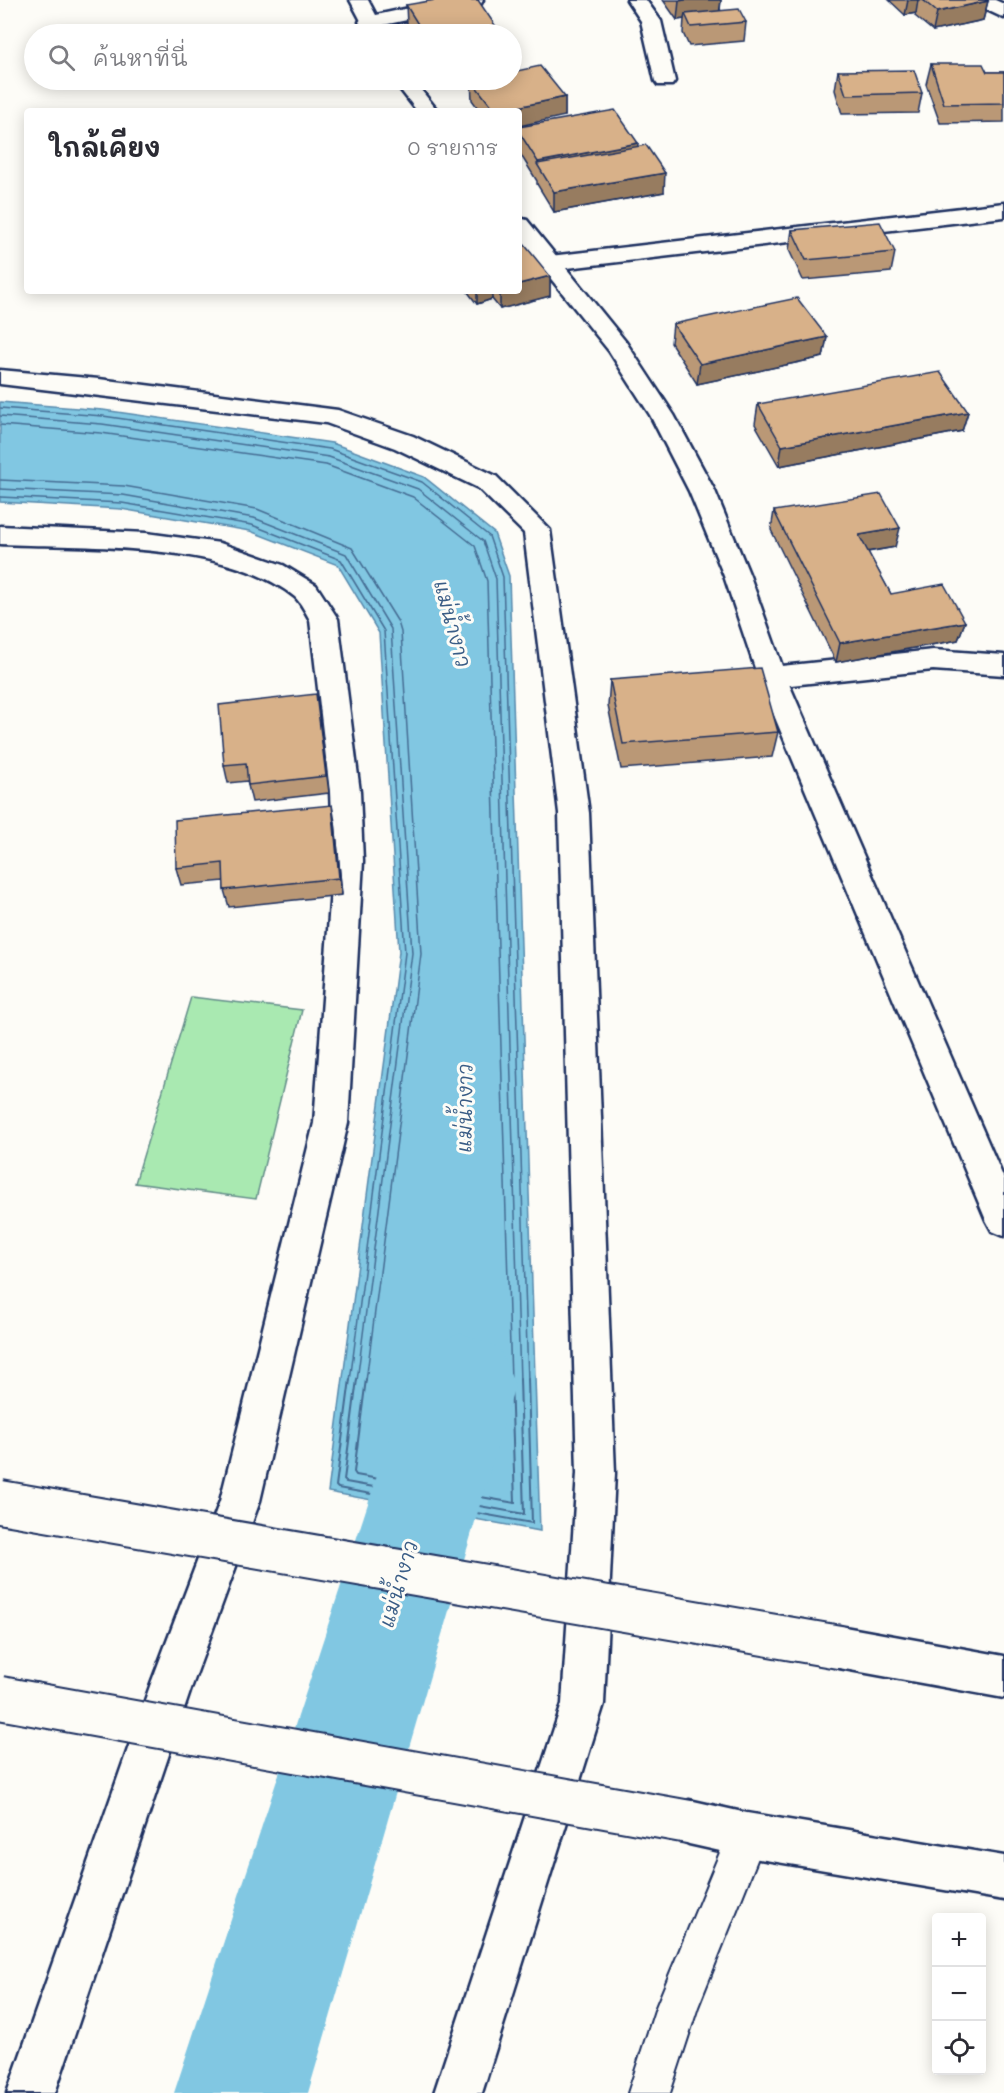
<!DOCTYPE html>
<html lang="th">
<head>
<meta charset="utf-8">
<style>
	:root { --surface:#fff; --page:#f2f2f3; --text:#2b2b33; --muted:#7c7c81; --line:#e1e1e2 }
	body { margin:0; font-family:Mali,"Playpen Sans Thai",sans-serif; background:var(--page); color:var(--text) }
	.controls { position:absolute; right:18px; bottom:18px; display:grid; overflow:hidden; border-radius:6px; box-shadow:0 3px 15px #0003 }
	.controls button { width:54px; height:54px; display:grid; place-items:center; padding:0; border:0; border-bottom:2px solid var(--line); background:var(--surface); color:var(--text); font:30px sans-serif }
	.list { margin:0; padding:0; list-style:none }
	h2 { display:flex; justify-content:space-between; align-items:center; height:78px; margin:0; padding:0 24px; font-size:26px }
	h2 small { font-size:20px; font-weight:400; color:var(--muted) }
	.icon { flex:none; width:33px; height:33px; fill:none; stroke:currentColor; stroke-width:2; stroke-linecap:round; stroke-linejoin:round }
	.map { position:relative; flex:none; width:1004px; height:2093px; overflow:hidden }
	.search { position:absolute; background:var(--surface); box-shadow:0 3px 15px #0003; left:24px; top:24px; width:498px; height:66px; display:flex; align-items:center; gap:15px; box-sizing:border-box; padding:0 21px; border-radius:33px; color:var(--muted); font-size:22px }
	.panel { position:absolute; background:var(--surface); box-shadow:0 3px 15px #0003; left:24px; top:108px; width:498px; height:186px; border-radius:6px }
	.map>svg:first-child { display:block }
</style>
</head>
<body>
<div class="map">
<svg width="1004" height="2093" viewBox="0 0 1004 2093">
	<rect width="100%" height="100%" fill="#fdfcf7"/>
	<filter id="ink" filterUnits="userSpaceOnUse"><feTurbulence type="fractalNoise" baseFrequency=".0167" numOctaves="2"/><feDisplacementMap in="SourceGraphic" scale="12" xChannelSelector="R" yChannelSelector="G"/><feConvolveMatrix kernelMatrix="1 2 1 2 8 2 1 2 1" color-interpolation-filters="sRGB"/></filter>
	<g filter="url(#ink)">
		<polygon fill="#a9e9b1" stroke="#628c88" stroke-width="1.5" points="191,997 302,1010 256,1199 135,1183"/>
		<polygon fill="#81c7e2" stroke="#588aad" stroke-width="1.5" points="0,402 103,410 332,443 424,477 494,533 509,576 540,1531 328,1492 399,952 379,633 338,565 250,531 121,509 0,502"/>
		<g fill="none" stroke-linecap="round" stroke-linejoin="round">
			<g stroke="#446c93" stroke-width="1.5">
				<polyline points="0,408 103,416 330,449 422,482 489,536 503,577 528,1381"/>
				<polyline points="0,416 102,424 329,457 418,489 483,541 496,579 520,1381"/>
				<polyline points="0,425 101,433 326,465 413,497 475,546 487,581 511,1381"/>
				<polyline points="0,480 124,486 257,509 352,548 398,622 401,632 421,954 366,1381"/>
				<polyline points="0,489 123,495 254,518 346,554 391,629 412,953 357,1381"/>
				<polyline points="0,497 122,503 252,525 341,560 384,631 405,953 350,1381"/>
			</g>
			<g stroke="#446c93" stroke-width="2">
				<polyline points="350,1379 336,1486 338,1488 532,1523 528,1379"/>
				<polyline points="357,1379 344,1480 346,1482 524,1514 520,1379"/>
				<polyline points="366,1379 354,1472 356,1475 515,1503 511,1379"/>
			</g>
			<polygon fill="#81c7e2" fill-rule="evenodd" points="461,1333 499,1348 515,1385 308,2093 174,2093 407,1385 423,1348"/>
			<g stroke="#1b2f5e" stroke-width="4">
				<polygon id="service" points="747,1815 761,1821 767,1835 698,2007 670,2093 628,2093 656,2007 733,1821"/>
			</g>
			<g stroke="#1b2f5e" stroke-width="5">
				<g id="minor">
					<polygon points="447,0 483,0 481,4 474,6 369,28 362,26 359,22 362,18"/>
					<polygon points="627,0 646,0 661,21 675,81 672,85 658,85 655,81 641,21"/>
					<polygon points="972,0 995,0 1004,4 1004,18 974,4"/>
					<polygon points="1004,203 1004,217 550,270 542,268 539,263 542,258 550,256"/>
					<polygon points="0,370 99,379 338,410 413,436 496,476 550,530 589,813 615,1473 604,1704 482,2093 434,2093 562,1704 577,1473 559,813 524,533 478,488 395,448 326,423 0,384"/>
					<path d="M0,526l146,7 74,10 63,22 33,20 22,34 22,173 3,69 -15,262 -88,378 -68,185 -137,407h-48l143,-407 70,-185 94,-378 19,-262 -3,-69 -20,-172c-4,-7 -9,-17 -15,-23 -69,-56 -209,-49 -295,-53z"/>
					<polygon points="933,650 1004,655 1004,675 933,670 772,687 762,684 758,677 762,670 772,667"/>
					<polygon points="689,1800 747,1813 1004,1856 1004,1900 747,1857 689,1844 674,1837 667,1822 674,1807"/>
				</g>
			</g>
			<g stroke="#1b2f5e" stroke-width="5">
				<g id="tertiary">
					<polygon points="350,0 368,0 386,34 368,34"/>
					<polygon points="393,80 413,80 438,111 417,111"/>
					<polygon points="519,218 527,220 626,342 674,415 715,491 750,576 786,677 1004,1179 1004,1236 992,1231 986,1220 758,677 724,576 689,491 650,415 609,351 519,239"/>
				</g>
			</g>
			<g stroke="#1b2f5e" stroke-width="5">
				<polygon id="secondary" points="839,1626 1004,1656 1004,1698 839,1668 824,1662 818,1647 824,1632"/>
			</g>
			<use href="#service" fill="#fdfcf7" fill-rule="evenodd"/>
			<use href="#minor" fill="#fdfcf7" fill-rule="evenodd"/>
			<use href="#tertiary" fill="#fdfcf7" fill-rule="evenodd"/>
			<use href="#secondary" fill="#fdfcf7" fill-rule="evenodd"/>
			<g stroke="#1b2f5e" stroke-width="46" stroke-linecap="butt">
				<polyline id="minor-bridge" points="0,1698 689,1822"/>
			</g>
			<g stroke="#1b2f5e" stroke-width="46" stroke-linecap="butt">
				<polyline id="secondary-bridge" points="0,1502 839,1647"/>
			</g>
			<use href="#minor-bridge" stroke="#fdfcf7" stroke-width="42"/>
			<use href="#secondary-bridge" stroke="#fdfcf7" stroke-width="42"/>
		</g>
		<g fill="#ba9876" stroke="#1b2f5e" stroke-width="1.5">
			<polygon points="663,0 721,0 720,10 746,22 744,41 689,46 683,33 684,19 677,20"/>
			<polygon points="889,0 987,0 988,1 983,20 933,31 915,16 916,13 905,15"/>
			<polygon points="406,5 501,34 413,34 407,24"/>
			<polygon points="931,64 987,72 1004,72 1004,122 940,123 926,84"/>
			<polygon points="838,71 922,93 918,113 842,114 835,90"/>
			<polygon points="471,80 565,97 565,116 519,111 480,111 472,100"/>
			<polygon points="519,127 638,147 664,192 554,212 537,184 537,181 519,152"/>
			<polygon points="792,230 895,252 891,272 803,280 789,250"/>
			<polygon points="550,276 550,296 500,309 492,299 477,304 467,291 519,291"/>
			<polygon points="673,324 827,337 823,357 697,384 671,343"/>
			<polygon points="758,404 968,412 962,431 779,466 755,424"/>
			<polygon points="774,511 895,547 868,552 891,594 965,622 958,640 836,662 771,530"/>
			<polygon points="610,680 778,732 772,757 621,769 608,706"/>
			<polygon points="319,713 329,793 252,802 247,781 228,783 224,765"/>
			<polygon points="335,822 342,895 229,907 224,890 224,881 181,885 176,868"/>
		</g>
		<g fill="#977c60" stroke="#1b2f5e" stroke-width="1.5">
			<polygon points="685,0 721,0 719,14 685,14 684,19 677,20 679,1"/>
			<polygon points="908,0 918,0 916,13 905,15"/>
			<polygon points="988,1 983,20 933,31 937,12"/>
			<polygon points="565,97 565,116 519,126 519,111 499,111"/>
			<polygon points="638,143 637,163 538,165 538,162"/>
			<polygon points="665,173 664,192 554,212 554,192"/>
			<polygon points="550,276 550,296 500,309 500,291 519,291 519,284"/>
			<polygon points="477,291 492,291 492,299 477,304"/>
			<polygon points="827,337 823,357 697,384 700,364"/>
			<polygon points="968,412 962,431 779,466 782,446"/>
			<polygon points="900,528 895,547 854,554 859,535"/>
			<polygon points="965,622 958,640 836,662 840,643"/>
			<polygon points="332,805 335,822 342,895 339,878"/>
		</g>
		<g fill="#d8b189" stroke="#1b2f5e" stroke-width="1.5">
			<polygon points="435,0 478,0 501,34 424,34 406,5"/>
			<polygon points="923,0 987,0 988,1 937,12"/>
			<polygon points="739,9 746,22 691,27 685,14"/>
			<polygon points="931,64 983,64 987,72 1004,72 1004,103 944,104"/>
			<polygon points="540,66 565,97 499,111 495,111 471,80 512,80 512,72"/>
			<polygon points="914,70 922,93 846,95 838,71"/>
			<polygon points="615,110 638,143 538,162 519,132 519,127"/>
			<polygon points="646,145 665,173 554,192 537,164"/>
			<polygon points="880,222 895,252 806,260 792,230"/>
			<polygon points="519,238 550,276 519,284"/>
			<polygon points="797,298 827,337 700,364 673,324"/>
			<polygon points="940,372 968,412 782,446 758,404"/>
			<polygon points="881,494 900,528 859,535 891,594 944,584 965,622 840,643 774,511"/>
			<polygon points="760,668 778,732 623,744 610,680"/>
			<polygon points="316,694 326,776 248,785 246,763 224,765 219,705"/>
			<polygon points="332,805 339,878 224,890 223,863 176,868 175,820"/>
		</g>
	</g>
	<g text-anchor="middle" stroke-width="6" stroke-linejoin="round" paint-order="stroke">
		<g font-size="21" font-style="italic" fill="#3a5d86" stroke="#fdfcf7">
			<text transform="translate(452 624) rotate(75)" y="7">แม่น้ำงาว</text>
			<text transform="translate(465 1108) rotate(-89)" y="7">แม่น้ำงาว</text>
			<text transform="translate(399 1584) rotate(-73)" y="7">แม่น้ำงาว</text>
		</g>
	</g>
</svg>
<div class="controls">
<button>+</button>
<button>−</button>
<button><svg class="icon" aria-label="locate" viewBox="0 0 24 24"><circle cx="12" cy="12" r="6"/><path d="M12 2v4M12 18v4M2 12h4M18 12h4"/></svg></button>
</div>
<div class="search"><svg class="icon" aria-label="search" viewBox="0 0 24 24"><circle cx="10" cy="10" r="6"/><path d="M15 15l6 6"/></svg>ค้นหาที่นี่</div>
<section class="panel">
<h2>ใกล้เคียง<small>0 รายการ</small></h2>
<ul class="list">
</ul>
</section>
</div>
</body>
</html>
